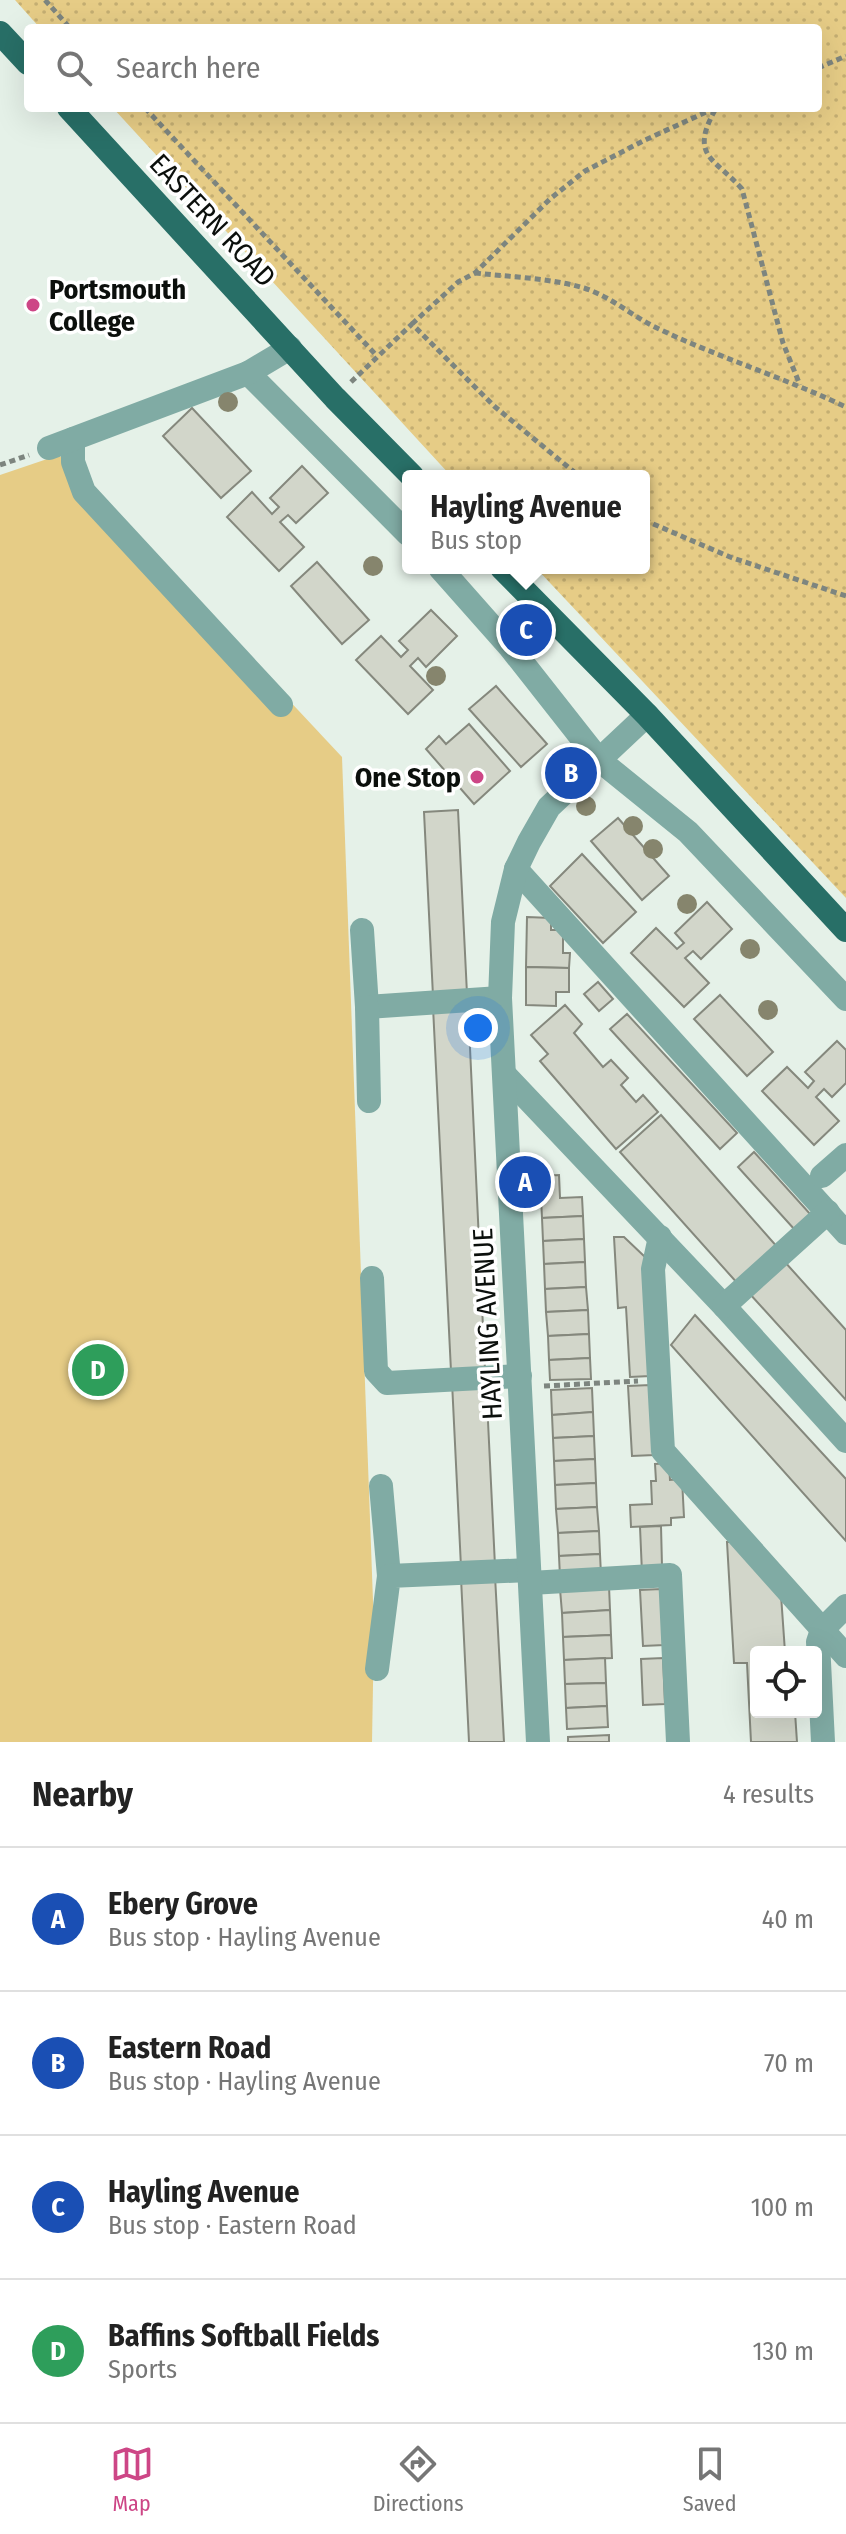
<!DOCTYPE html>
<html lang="en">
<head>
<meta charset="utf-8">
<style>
	:root { --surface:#fff; --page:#f2f2f2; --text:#222; --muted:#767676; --line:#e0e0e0; --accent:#cd4686 }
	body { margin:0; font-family:"Fira Sans Condensed",sans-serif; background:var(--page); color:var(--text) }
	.controls { position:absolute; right:24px; bottom:24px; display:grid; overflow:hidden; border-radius:8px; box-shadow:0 8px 32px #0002 }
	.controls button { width:72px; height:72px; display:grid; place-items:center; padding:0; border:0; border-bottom:2px solid var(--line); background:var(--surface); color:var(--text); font:40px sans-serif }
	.you { position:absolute; left:478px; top:1028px; width:28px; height:28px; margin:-20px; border:6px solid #fff; border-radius:50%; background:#1a73e8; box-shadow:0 0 0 12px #1a73e833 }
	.badge { display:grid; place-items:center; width:52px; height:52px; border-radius:50%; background:var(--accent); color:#fff; font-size:26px; font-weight:700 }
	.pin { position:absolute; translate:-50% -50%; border:4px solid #fff; box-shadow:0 2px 8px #0006 }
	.popup { position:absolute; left:402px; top:470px; width:248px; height:104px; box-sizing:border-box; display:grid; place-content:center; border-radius:8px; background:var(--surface); filter:drop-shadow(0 2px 6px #0005); font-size:26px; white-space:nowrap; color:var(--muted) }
	.popup b { font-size:30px; color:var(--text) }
	.popup::after { content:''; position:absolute; left:50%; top:100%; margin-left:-16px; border:16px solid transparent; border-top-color:var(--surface) }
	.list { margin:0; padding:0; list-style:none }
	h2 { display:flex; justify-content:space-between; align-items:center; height:104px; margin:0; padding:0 32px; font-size:34px }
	h2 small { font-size:26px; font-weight:400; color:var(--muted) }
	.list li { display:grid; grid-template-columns:52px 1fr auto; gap:24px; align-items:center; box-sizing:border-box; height:144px; padding:0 32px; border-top:2px solid var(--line) }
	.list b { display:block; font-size:30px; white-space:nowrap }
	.list p { margin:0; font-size:26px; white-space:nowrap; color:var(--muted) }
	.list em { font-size:26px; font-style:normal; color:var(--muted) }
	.icon { flex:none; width:44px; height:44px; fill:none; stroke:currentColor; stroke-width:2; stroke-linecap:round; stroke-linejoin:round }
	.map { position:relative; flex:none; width:846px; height:1742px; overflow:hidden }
	.search { position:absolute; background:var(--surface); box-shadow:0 8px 32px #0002; left:24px; right:24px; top:24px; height:88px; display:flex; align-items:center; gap:20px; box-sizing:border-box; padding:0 28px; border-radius:8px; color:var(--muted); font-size:30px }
	.sheet { height:680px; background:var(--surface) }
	nav { display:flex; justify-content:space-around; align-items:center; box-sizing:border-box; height:112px; border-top:2px solid var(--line); background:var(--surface); font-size:22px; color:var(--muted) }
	nav a { display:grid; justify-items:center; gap:4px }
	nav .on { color:var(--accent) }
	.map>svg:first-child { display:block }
</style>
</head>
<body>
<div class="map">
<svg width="846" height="1742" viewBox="0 0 846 1742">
	<defs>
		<pattern id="grass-dots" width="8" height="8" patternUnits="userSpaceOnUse" patternTransform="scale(2)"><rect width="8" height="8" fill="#e6cc86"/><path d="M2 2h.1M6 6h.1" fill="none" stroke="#c4ae72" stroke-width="1.8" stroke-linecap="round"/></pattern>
	</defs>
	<rect width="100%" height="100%" fill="#e5f1e8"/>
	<polygon fill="url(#grass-dots)" points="15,0 846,0 846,898 536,568 644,568 644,476 451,476 113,108 818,108 818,28 40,28"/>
	<polygon fill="#e6cc86" points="59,455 342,757 374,1628 372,1742 0,1742 0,475"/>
	<g fill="#d2d6ca" stroke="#85887d" stroke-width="2">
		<polygon points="192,408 251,471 221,498 163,436"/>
		<polygon points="302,466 328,493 296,523 288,515 280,522 304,547 279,571 227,517 252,492 272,514 279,507 270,498"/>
		<polygon points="317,562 369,620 342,644 291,586"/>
		<polygon points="431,610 457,636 426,667 418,658 410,666 433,690 408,714 356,660 381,636 401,657 408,650 399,641"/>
		<polygon points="496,686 547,744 521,767 469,709"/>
		<polygon points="469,724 510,771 474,804 426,749 439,736 446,744"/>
		<polygon points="458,810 467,994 433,996 424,812"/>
		<polygon points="618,818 669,876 642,900 591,841"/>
		<polygon points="582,854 636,912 603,943 550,886"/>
		<polygon points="707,902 732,929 701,959 693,951 685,958 709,983 684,1007 631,953 656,928 677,949 684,943 675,933"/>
		<polygon points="527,917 551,918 551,930 563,930 563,953 570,953 569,968 526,967"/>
		<polygon points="526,967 569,968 569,992 556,992 556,1006 526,1005"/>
		<polygon points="598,982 613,999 599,1011 584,994"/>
		<polygon points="720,995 773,1052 747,1076 694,1019"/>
		<polygon points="468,1005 485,1370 451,1371 433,1007"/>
		<polygon points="565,1005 582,1024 574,1033 603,1067 611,1060 628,1078 621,1085 636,1102 643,1095 658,1112 616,1149 540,1061 548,1054 531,1035"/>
		<polygon points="627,1014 737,1133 720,1149 610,1029"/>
		<polygon points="837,1041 846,1050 846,1083 832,1097 824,1089 816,1097 839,1121 814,1145 762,1091 787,1067 808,1088 814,1081 805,1072"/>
		<polygon points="661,1115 779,1249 739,1285 620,1152"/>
		<polygon points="754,1152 811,1215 795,1230 738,1167"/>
		<polygon points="559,1175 560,1198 582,1197 583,1216 542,1218 540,1176"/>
		<polygon points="583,1216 584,1239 543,1241 542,1218"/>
		<polygon points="614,1237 624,1237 645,1257 650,1376 630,1377 626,1307 618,1308"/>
		<polygon points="584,1239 585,1262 544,1264 543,1241"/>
		<polygon points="784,1261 846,1330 846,1400 749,1293"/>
		<polygon points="585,1262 586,1287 545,1289 544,1264"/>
		<polygon points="586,1287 588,1310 546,1312 545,1289"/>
		<polygon points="588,1310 589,1334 548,1336 546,1312"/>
		<polygon points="695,1315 846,1479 846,1541 671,1345"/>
		<polygon points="589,1334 590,1358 549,1360 548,1336"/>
		<polygon points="590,1358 591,1379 550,1380 549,1360"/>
		<polygon points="486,1380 495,1566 461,1567 452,1382"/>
		<polygon points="650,1385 654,1455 632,1456 628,1386"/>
		<polygon points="592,1388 593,1412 552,1415 551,1390"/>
		<polygon points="593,1412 594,1436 553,1438 552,1415"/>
		<polygon points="594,1436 595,1459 554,1461 553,1438"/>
		<polygon points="595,1459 596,1483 555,1485 554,1461"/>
		<polygon points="669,1463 670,1480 682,1479 684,1517 671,1518 671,1525 631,1527 630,1505 652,1504 651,1481 656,1481 655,1464"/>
		<polygon points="596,1483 597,1507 556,1509 555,1485"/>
		<polygon points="597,1507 599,1531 558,1533 556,1509"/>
		<polygon points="661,1526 662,1566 642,1573 640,1527"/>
		<polygon points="599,1531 600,1554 559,1556 558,1533"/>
		<polygon points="727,1542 737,1542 781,1595 785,1652 756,1652 756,1712 795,1712 797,1742 751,1742 747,1663 734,1663"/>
		<polygon points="600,1554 601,1575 560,1577 559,1556"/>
		<polygon points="495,1576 504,1742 469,1742 461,1578"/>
		<polygon points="609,1586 610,1610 562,1613 560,1589"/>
		<polygon points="661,1589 664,1645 643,1646 640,1590"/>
		<polygon points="610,1610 611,1635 563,1637 562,1613"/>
		<polygon points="611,1635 612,1658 564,1660 563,1637"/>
		<polygon points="605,1658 606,1683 565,1684 564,1660"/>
		<polygon points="663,1658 665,1704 643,1705 641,1659"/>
		<polygon points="606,1683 607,1706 566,1708 565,1684"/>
		<polygon points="607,1706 608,1727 567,1729 566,1708"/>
		<polygon points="609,1735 609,1742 568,1742 568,1737"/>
	</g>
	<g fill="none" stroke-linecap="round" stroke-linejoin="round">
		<g stroke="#7d857f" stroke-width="5" stroke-dasharray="6 4" stroke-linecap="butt">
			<polyline points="45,0 70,28"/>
			<polyline points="818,68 846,56"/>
			<polyline points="145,108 377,356"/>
			<path d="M715,110c-26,47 0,48 27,79l41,154 17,42"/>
			<path d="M475,273c36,4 74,5 109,15 28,9 49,29 75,41 61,29 126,49 187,78"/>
			<polyline points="412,324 458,282 475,273 550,199 585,171 645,140 715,108"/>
			<polyline points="351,382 412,324 494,406 579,476"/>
			<polyline points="0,465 29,455"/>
			<polyline points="644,520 730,557 846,596"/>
			<polyline points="544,1386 638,1381"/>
		</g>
		<g stroke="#80aba4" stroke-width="24">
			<polyline points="248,373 408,534"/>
			<polyline points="73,439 73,462 84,492 281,705"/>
			<polyline points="49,448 248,373 290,348"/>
			<polyline points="440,568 510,647 599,760 688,832 846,999"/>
			<polyline points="516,869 846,1233"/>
			<polyline points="362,930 367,1007 500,998"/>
			<polyline points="367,1007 369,1101"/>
			<polyline points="505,1075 724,1306 846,1441"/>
			<polyline points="822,1176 846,1155"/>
			<polyline points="660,1237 653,1269 663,1451 846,1656"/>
			<polyline points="372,1278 376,1371 387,1383 520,1376"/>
			<polyline points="724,1306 828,1212"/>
			<polyline points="381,1486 389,1576"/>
			<polyline points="530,1583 670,1575 678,1742"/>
			<polyline points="377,1669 389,1576 529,1570"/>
			<polyline points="538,1742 500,998 503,922 516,869 529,842 549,807 647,715"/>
			<polyline points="823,1742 818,1642 822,1630 846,1606"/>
		</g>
		<g stroke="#286f67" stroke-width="24">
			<polyline points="0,33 28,63"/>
			<polyline points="69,108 335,398 412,476"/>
			<polyline points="502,568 647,715 846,930"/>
		</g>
	</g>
	<g fill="#86856d">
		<circle cx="228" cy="402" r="10"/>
		<circle cx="373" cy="566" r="10"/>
		<circle cx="436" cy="676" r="10"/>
		<circle cx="586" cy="806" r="10"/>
		<circle cx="633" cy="826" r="10"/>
		<circle cx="653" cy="849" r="10"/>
		<circle cx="687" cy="904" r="10"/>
		<circle cx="750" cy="949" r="10"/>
		<circle cx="768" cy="1010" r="10"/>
	</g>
	<g fill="#cd4686" stroke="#fff" stroke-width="3">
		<circle cx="33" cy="305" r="8"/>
		<circle cx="477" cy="777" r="8"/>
	</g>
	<g text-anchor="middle" stroke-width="7" stroke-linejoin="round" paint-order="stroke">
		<g font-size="28" fill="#0b0f0c" stroke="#fff">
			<text transform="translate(213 220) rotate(47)" y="10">EASTERN ROAD</text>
			<text transform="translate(487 1324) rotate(-93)" y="10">HAYLING AVENUE</text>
		</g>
		<g font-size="28" font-weight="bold" fill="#0b0f0c" stroke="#fff" text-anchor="start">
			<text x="49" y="299">Portsmouth<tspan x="49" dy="32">College</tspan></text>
			<text x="461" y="787" text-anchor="end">One Stop</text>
		</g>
	</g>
</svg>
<div class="controls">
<button><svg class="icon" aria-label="locate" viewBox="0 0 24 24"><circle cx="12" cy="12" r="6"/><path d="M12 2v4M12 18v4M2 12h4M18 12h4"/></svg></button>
</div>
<div class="you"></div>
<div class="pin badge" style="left:525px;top:1182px;background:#1a4fb4">A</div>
<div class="pin badge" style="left:571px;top:773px;background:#1a4fb4">B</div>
<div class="pin badge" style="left:526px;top:630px;background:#1a4fb4">C</div>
<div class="popup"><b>Hayling Avenue</b>Bus stop</div>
<div class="pin badge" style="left:98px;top:1370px;background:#2e9e5b">D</div>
<div class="search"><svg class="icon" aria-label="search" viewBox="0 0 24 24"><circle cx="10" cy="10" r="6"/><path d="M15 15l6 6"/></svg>Search here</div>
</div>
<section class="sheet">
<h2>Nearby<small>4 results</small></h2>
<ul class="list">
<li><span class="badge" style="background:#1a4fb4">A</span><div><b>Ebery Grove</b><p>Bus stop · Hayling Avenue</p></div><em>40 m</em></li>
<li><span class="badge" style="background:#1a4fb4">B</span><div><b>Eastern Road</b><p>Bus stop · Hayling Avenue</p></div><em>70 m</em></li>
<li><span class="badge" style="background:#1a4fb4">C</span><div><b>Hayling Avenue</b><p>Bus stop · Eastern Road</p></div><em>100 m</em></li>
<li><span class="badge" style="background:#2e9e5b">D</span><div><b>Baffins Softball Fields</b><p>Sports</p></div><em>130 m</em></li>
</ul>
</section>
<nav>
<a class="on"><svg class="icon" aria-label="map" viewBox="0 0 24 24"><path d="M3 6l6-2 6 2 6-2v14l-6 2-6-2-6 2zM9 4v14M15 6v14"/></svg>Map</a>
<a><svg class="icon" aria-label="directions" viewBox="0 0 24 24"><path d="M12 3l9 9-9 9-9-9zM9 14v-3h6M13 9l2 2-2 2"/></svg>Directions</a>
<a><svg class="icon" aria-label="saved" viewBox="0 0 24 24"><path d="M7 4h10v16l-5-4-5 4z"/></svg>Saved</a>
</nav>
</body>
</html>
